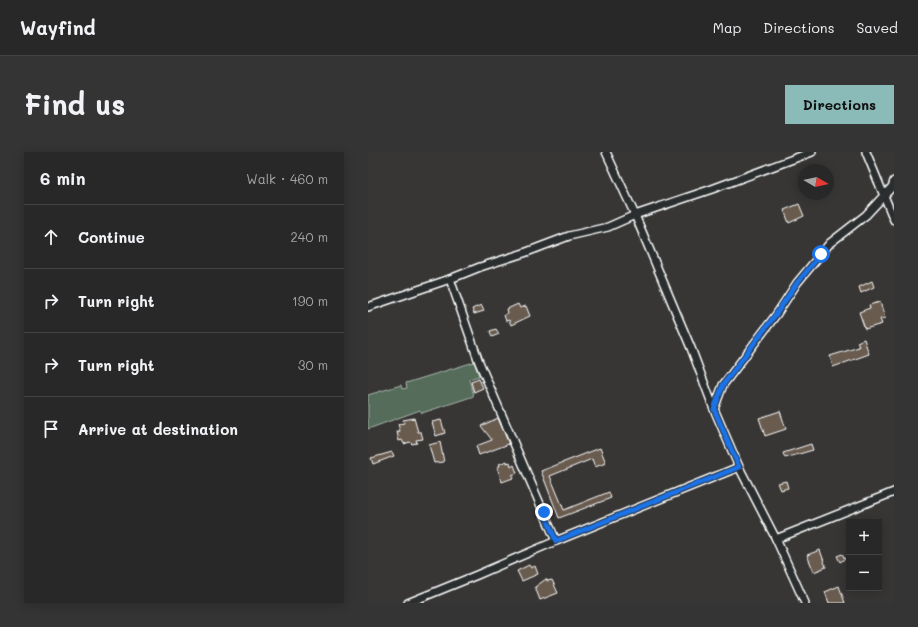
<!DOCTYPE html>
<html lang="en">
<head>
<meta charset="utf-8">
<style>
	:root { --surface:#292828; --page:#353434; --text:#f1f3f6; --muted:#a5a6a8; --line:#454445; --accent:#8bbbb9 }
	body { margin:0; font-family:Mali,sans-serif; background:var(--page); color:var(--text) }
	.controls { position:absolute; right:12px; bottom:12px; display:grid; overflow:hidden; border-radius:0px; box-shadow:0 2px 10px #0003 }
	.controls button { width:36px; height:36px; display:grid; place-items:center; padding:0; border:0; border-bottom:1px solid var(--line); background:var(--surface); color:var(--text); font:20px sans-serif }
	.compass { position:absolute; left:430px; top:12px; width:36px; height:36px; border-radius:50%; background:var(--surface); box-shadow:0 2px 10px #0003; rotate:99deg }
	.stop { position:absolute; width:12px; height:12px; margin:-9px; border:3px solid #1a73e8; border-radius:50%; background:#fff }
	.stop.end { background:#1a73e8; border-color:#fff; box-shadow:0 1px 4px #0008 }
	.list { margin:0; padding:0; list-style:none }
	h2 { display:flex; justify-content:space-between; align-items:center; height:52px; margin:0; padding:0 16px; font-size:17px }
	h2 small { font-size:13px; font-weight:400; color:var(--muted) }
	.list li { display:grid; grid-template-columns:26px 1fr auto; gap:12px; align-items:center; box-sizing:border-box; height:64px; padding:0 16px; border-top:1px solid var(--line) }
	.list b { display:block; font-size:15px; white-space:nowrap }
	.list em { font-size:13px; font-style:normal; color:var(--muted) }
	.icon { flex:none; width:22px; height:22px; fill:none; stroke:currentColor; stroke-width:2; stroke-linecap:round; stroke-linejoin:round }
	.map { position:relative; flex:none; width:526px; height:451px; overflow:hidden; border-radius:0px }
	header { display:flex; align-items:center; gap:24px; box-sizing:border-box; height:56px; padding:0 20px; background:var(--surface); border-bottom:1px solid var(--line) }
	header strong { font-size:19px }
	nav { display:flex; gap:22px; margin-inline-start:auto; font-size:14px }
	.intro { display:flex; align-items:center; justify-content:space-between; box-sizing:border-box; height:96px; padding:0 24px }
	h1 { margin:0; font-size:28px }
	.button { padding:10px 18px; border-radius:0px; background:var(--accent); color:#111; font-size:14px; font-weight:700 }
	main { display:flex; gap:24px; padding:0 24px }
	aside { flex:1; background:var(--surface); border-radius:0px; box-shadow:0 2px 10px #0003 }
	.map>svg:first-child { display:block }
</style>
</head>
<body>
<header>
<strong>Wayfind</strong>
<nav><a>Map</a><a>Directions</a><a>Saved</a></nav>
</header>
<div class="intro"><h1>Find us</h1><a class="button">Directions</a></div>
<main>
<aside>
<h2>6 min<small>Walk · 460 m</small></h2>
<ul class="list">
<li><svg class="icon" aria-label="ahead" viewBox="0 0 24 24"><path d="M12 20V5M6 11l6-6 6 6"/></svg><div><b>Continue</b></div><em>240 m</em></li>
<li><svg class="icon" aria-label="right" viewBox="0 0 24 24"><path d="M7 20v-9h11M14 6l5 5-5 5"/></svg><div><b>Turn right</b></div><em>190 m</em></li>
<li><svg class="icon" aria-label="right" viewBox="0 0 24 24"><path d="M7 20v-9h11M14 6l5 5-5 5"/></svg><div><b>Turn right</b></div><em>30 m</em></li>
<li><svg class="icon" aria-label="arrive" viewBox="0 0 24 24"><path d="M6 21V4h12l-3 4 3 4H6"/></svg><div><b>Arrive at destination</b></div></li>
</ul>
</aside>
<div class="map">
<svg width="526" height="451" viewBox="0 0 526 451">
	<rect width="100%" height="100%" fill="#373635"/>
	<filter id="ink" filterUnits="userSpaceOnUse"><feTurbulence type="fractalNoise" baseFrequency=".025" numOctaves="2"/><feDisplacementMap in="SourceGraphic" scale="8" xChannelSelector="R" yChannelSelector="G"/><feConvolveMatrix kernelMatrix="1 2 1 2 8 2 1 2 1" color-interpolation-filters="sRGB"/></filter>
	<g filter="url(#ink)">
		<polygon fill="#546c5a" stroke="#aab6ac" points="106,210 111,224 101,227 106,244 54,261 52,258 0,277 0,243 33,233 34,237 39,236 38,231"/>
		<g fill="#695b50" stroke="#fff">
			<polygon points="431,52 436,64 421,71 416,58"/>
			<polygon points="504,129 506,135 493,141 491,135"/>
			<polygon points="512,150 517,166 512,167 514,172 497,177 491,160 502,156 501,153"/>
			<polygon points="150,152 152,156 158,154 162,164 143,173 141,168 138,169 136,163 140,161 139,157"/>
			<polygon points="113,153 116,159 106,162 104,157"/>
			<polygon points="128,177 131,182 124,185 122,179"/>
			<polygon points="496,187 501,202 465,215 462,204 491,195 489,190"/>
			<polygon points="111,227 115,236 106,240 103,230"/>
			<polygon points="412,259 418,277 397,284 391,266"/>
			<polygon points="46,266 50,280 53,280 55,287 48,288 49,291 44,292 42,290 36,292 34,288 31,289 29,280 32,279 30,272 36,271 35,268"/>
			<polygon points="130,266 141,292 111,303 108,294 124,288 113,274"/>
			<polygon points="73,268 77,281 68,284 64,270"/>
			<polygon points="72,290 76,310 66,311 61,293"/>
			<polygon points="443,292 445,298 417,306 415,301"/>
			<polygon points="232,296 238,311 227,315 224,307 182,324 196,358 241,340 243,346 191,366 173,319"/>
			<polygon points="24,300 26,304 5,312 3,306"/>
			<polygon points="139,309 139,311 142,310 143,315 146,313 149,321 144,323 145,326 134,330 129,315 132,314 131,312"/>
			<polygon points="418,329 420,336 413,338 410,331"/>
			<polygon points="452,398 458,415 446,420 439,403"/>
			<polygon points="474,402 477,407 472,410 469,404"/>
			<polygon points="161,413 163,416 167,414 170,422 154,429 149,419"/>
			<polygon points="178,427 179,429 184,428 190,441 172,448 167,435"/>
			<polygon points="471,434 477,451 461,451 457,440"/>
		</g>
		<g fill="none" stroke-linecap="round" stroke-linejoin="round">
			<g stroke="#fff" stroke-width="10">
				<g id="street">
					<polyline points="238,0 267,63 323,196 346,257 371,315 408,387 437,451"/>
					<polyline points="498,0 526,68"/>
					<polyline points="82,127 111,210 188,389"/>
					<polyline points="0,155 82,127 112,115 156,101 201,84 240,75 267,63 344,37 444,0"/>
					<polyline points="346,257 355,233 408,163 429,131 462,91 498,63 524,35 526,29"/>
					<polyline points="408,387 526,340"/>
					<polyline points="40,451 109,423 188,389 371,315"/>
				</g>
			</g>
			<use href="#street" stroke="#2a2d2e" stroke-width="7"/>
		</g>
	</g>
	<g fill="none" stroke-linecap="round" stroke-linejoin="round" filter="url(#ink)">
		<polyline stroke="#1a73e8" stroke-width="5" points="176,360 188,389 371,315 346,257 355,233 408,162 429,131 453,102"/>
	</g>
</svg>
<div class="controls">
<button>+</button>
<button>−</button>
</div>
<svg class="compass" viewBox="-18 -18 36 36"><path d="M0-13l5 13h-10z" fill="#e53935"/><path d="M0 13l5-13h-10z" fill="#a5a6a8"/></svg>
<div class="stop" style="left:453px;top:102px"></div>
<div class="stop end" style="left:176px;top:360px"></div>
</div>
</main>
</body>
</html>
